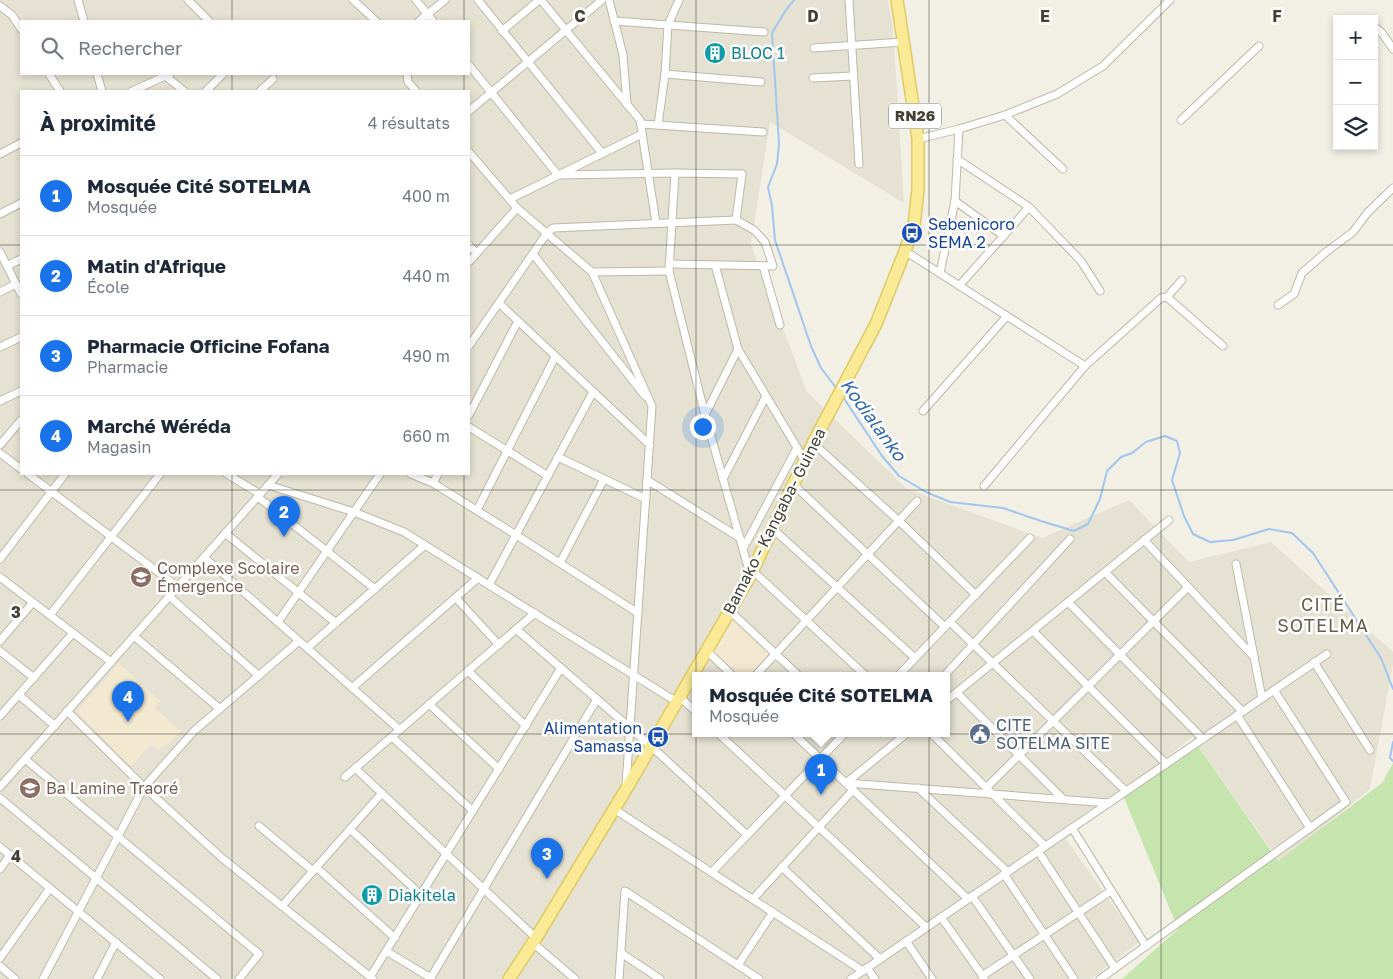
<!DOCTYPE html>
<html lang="fr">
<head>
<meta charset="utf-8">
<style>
	:root { --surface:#fff; --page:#f6f6f7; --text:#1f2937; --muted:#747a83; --line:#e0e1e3; --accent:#1a73e8 }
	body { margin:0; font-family:"Golos Text",sans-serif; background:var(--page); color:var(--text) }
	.controls { position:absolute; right:15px; top:15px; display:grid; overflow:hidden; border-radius:0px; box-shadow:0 2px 8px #0003 }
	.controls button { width:45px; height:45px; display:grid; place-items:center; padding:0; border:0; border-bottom:1px solid var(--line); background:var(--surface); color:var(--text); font:25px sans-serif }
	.you { position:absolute; left:702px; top:426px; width:18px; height:18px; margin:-12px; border:4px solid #fff; border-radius:50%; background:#1a73e8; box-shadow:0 0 0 8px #1a73e833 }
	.badge { display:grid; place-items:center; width:32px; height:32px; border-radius:50%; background:var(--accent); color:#fff; font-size:16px; font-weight:700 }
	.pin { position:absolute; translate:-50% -41px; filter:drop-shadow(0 1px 2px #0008) }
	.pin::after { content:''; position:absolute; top:26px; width:18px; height:15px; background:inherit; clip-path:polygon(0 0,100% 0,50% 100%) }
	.popup { position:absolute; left:692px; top:672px; width:258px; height:65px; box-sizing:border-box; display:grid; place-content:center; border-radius:0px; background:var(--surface); filter:drop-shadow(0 1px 4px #0005); font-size:16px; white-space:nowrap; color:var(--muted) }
	.popup b { font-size:19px; color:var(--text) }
	.popup::after { content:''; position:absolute; left:50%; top:100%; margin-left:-10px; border:10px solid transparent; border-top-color:var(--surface) }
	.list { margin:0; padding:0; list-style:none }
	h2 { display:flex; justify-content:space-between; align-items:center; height:65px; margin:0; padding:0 20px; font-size:21px }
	h2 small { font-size:16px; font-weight:400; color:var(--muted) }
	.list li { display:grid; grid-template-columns:32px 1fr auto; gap:15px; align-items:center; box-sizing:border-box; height:80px; padding:0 20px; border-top:1px solid var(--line) }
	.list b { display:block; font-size:19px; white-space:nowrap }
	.list p { margin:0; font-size:16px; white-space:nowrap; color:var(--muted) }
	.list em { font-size:16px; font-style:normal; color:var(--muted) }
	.icon { flex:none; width:28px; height:28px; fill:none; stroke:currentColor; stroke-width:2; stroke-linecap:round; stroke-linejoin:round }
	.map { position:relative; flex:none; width:1393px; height:979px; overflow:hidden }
	.search { position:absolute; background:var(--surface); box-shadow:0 2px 8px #0003; left:20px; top:20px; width:450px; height:55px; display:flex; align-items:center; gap:12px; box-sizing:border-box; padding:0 18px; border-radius:0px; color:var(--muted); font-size:19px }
	.panel { position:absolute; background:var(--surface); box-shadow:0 2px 8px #0003; left:20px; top:90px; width:450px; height:385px; border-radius:0px }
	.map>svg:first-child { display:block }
</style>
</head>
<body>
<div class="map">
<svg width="1393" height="979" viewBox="0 0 1393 979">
	<rect width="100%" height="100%" fill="#f2efe5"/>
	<path fill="#e5e2d3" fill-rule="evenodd" d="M0,0h888l5,29 11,174 -134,-81 -19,122 56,148 100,97 135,49 87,-38 60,62 82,-20 122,110v12l-23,125 -90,73 -88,-125 -126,102 73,103 -48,37h-1091zM21,21h448v53h-448zM21,91h448v383h-448zM696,676h250v58h-250z"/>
	<g fill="#f3e9d0">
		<polygon points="733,618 770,652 748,676 737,676 713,653"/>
		<polygon points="119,663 160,701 155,708 181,731 168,745 166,743 158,751 151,744 131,766 77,712"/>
	</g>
	<polygon fill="#c6e5ae" points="1198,746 1278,861 1382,783 1393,763 1393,979 1122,979 1178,929 1123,795"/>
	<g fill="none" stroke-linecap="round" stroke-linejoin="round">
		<g stroke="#a2c5ed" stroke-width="2">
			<polyline points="794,0 786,10 772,33 779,144 777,164 768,187 772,206 775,240 811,346 821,368 837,389"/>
			<polyline points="843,397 882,456 899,476 926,492 950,502 1003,508 1041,521 1074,531 1088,524 1100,499 1107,471 1121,457 1132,453 1146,442 1165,436 1177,441 1180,453 1172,480 1184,516 1193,534 1210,542 1233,540 1269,529 1292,533 1313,553 1381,658 1393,689"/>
			<polyline points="1393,742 1390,758 1393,761"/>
		</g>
		<g stroke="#bdb8a8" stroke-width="9">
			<g id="street">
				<polyline points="78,0 84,21"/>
				<polyline points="188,0 209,21"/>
				<polyline points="353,0 376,21"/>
				<polyline points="416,0 433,21"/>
				<polyline points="478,0 602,153"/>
				<polyline points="541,0 640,120 656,223"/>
				<polyline points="609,0 623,55 627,104"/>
				<polyline points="849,0 859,164"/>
				<polyline points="0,6 12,15 21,29"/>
				<polyline points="419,21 445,0"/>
				<polyline points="614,21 764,32"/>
				<polyline points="1374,26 1382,33 1393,49"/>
				<polyline points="502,31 539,0"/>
				<polyline points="814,48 903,42"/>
				<polyline points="469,65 558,175 675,173 742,174 736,220 754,230 765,242 773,266 669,264"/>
				<polyline points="49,74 60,91"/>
				<polyline points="97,74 102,91"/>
				<polyline points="163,74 184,91"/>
				<polyline points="407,74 408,82 416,91"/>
				<polyline points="665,74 761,82"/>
				<polyline points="813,78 853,76"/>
				<polyline points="132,91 170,74"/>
				<polyline points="206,91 223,74"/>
				<polyline points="260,91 273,79"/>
				<polyline points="469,111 602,0"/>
				<polyline points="1005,115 1063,169"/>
				<polyline points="1181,120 1259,46"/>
				<polyline points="641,124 763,132"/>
				<polyline points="658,125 665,74 668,25 679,0"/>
				<polyline points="918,139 959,129 1005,115 1057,94 1103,66 1170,0"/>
				<polyline points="469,152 517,208 592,272 652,406 626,785"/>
				<polyline points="0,154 21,143"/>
				<polyline points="957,159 1029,207 1081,261 1100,291"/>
				<polyline points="675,173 669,271 705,415 750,574"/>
				<polyline points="510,199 642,134"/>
				<polyline points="955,201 1004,236"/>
				<polyline points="0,214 21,203"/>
				<polyline points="469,245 476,253"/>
				<polyline points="905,251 1085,366 1161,298 1167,297 1182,280"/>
				<polyline points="0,252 21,294"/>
				<polyline points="533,254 645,396"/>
				<polyline points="469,262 517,208"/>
				<polyline points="715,265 738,349 805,461"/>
				<polyline points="7,266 21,259"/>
				<polyline points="763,266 780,325"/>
				<polyline points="592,272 669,271"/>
				<polyline points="940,273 955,201 959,129"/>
				<polyline points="959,286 1029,207"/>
				<polyline points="0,292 16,284"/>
				<polyline points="1167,297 1223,346"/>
				<polyline points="499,303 650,445"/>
				<polyline points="1278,305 1294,294 1302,273 1326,252 1353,232 1368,212 1393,188"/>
				<polyline points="469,346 547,233 553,228 736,220"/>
				<polyline points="0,347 21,337"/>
				<polyline points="0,401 21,391"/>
				<polyline points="923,411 1007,316"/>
				<polyline points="469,415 518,321"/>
				<polyline points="705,415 738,349"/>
				<polyline points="469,427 548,476"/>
				<polyline points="813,443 899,521 976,595"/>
				<polyline points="0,445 21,420"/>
				<polyline points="0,453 21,469"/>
				<polyline points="558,457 646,499"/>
				<polyline points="28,474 178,587"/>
				<polyline points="227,474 260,494"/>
				<polyline points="411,474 433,483 516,535 638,613"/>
				<polyline points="723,479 766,396"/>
				<polyline points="647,480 740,538"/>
				<polyline points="433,483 438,474"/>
				<polyline points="268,485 354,512 404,532 677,702"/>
				<polyline points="794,485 945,627"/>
				<polyline points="984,486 1085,366"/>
				<polyline points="258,497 375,589"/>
				<polyline points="477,510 555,357"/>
				<polyline points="773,529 915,658"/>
				<polyline points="225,533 336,623"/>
				<polyline points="1144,540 1254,657"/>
				<polyline points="743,549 797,448"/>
				<polyline points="204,557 400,730"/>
				<polyline points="0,559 65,474"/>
				<polyline points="560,563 604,479"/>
				<polyline points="1236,564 1262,698"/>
				<polyline points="753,571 866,676"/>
				<polyline points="1105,572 1242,711"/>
				<polyline points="0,577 111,662"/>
				<polyline points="489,585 593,392"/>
				<polyline points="169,596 259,676"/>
				<polyline points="456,598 499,645"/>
				<polyline points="1068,602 1203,739"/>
				<polyline points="730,611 799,676"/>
				<polyline points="50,615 160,474"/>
				<polyline points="278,622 380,474"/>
				<polyline points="950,622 1126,791"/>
				<polyline points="516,629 651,746 747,835"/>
				<polyline points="1033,631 1166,764"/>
				<polyline points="134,636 220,709"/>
				<polyline points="0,641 33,602"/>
				<polyline points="307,648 425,545"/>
				<polyline points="0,651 34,678"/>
				<polyline points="707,651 733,676"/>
				<polyline points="1314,662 1370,750"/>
				<polyline points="468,671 526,726"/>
				<polyline points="755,676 917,501"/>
				<polyline points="898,676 1030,538"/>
				<polyline points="944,676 1070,539"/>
				<polyline points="352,688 478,578"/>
				<polyline points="957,693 1063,799"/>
				<polyline points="19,695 55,726"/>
				<polyline points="680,697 696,712"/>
				<polyline points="946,701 1169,520"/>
				<polyline points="429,704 499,769"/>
				<polyline points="67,711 144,787 222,858 373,979"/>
				<polyline points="1237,715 1310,828"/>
				<polyline points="0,716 73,633"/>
				<polyline points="719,734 926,927"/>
				<polyline points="794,734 968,899"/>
				<polyline points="932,734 1045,846"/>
				<polyline points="392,737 473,811"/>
				<polyline points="25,759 259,954 239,979"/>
				<polyline points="355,768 536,938"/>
				<polyline points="345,777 535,613"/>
				<polyline points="846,783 1109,803"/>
				<polyline points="846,783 906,734"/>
				<polyline points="0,787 278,474"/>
				<polyline points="918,788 1008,872"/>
				<polyline points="986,788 1188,587"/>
				<polyline points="0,798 217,979"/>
				<polyline points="614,809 863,971"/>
				<polyline points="259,826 313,871"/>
				<polyline points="1072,828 1146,946"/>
				<polyline points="350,829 421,895"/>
				<polyline points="0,847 160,979"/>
				<polyline points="1038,851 1115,968"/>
				<polyline points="316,867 395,938"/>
				<polyline points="782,867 880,959"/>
				<polyline points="0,869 10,855"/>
				<polyline points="712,872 844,734"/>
				<polyline points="1004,874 1074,979"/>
				<polyline points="972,896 1030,979"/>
				<polyline points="753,899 853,790"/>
				<polyline points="282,906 382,793"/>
				<polyline points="941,917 984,978"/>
				<polyline points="906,941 932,979"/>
				<polyline points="533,943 575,979"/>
				<polyline points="386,951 431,978"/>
				<polyline points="621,953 660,979"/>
				<polyline points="0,958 50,888"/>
				<polyline points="738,965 773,912"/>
				<polyline points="0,966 15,979"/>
				<polyline points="867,968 875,979"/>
				<polyline points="982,976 1111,891"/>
				<polyline points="370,977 561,668"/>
				<polyline points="43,979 144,787 194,731 299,641"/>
				<polyline points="97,979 116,942"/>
				<polyline points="430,979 597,699"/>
				<polyline points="619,979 625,891 759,979"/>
				<polyline points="851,979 1327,654"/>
				<polyline points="1100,979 1346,802 1274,690"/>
			</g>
		</g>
		<g stroke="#dfca65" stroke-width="14">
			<polyline id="primary" points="509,979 536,938 625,791 750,576 813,443 876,324 905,251 914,225 918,190 918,139 897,0"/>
		</g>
		<use href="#street" stroke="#fff" stroke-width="7"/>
		<use href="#primary" stroke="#faea95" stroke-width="11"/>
	</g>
	<path fill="none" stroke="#444035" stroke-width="1" stroke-opacity="0.55" d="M232,0v21M464,0v21M696,0v979M929,0v979M1161,0v979M232,74v17M464,74v17M0,245h21M469,245h924M232,474v505M464,474v505M0,490h1393M0,734h1393"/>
	<defs>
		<g id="building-disc" transform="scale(1.125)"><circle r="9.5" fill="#0f9aa8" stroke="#fff"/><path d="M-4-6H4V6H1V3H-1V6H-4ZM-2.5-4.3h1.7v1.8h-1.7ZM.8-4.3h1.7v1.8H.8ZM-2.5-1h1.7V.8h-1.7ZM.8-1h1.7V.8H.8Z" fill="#fff"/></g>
		<g id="bus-disc" transform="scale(1.125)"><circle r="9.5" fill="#1a4fb4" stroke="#fff"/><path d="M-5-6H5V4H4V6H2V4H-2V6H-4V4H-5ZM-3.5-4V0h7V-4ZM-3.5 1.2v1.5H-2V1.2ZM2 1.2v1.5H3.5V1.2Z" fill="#fff"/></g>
		<g id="school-disc" transform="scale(1.125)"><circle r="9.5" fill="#8d6e63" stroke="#fff"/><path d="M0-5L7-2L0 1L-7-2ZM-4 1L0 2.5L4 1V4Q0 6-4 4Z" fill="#fff"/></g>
		<g id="civic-disc" transform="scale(1.125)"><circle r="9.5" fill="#5c6f8a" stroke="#fff"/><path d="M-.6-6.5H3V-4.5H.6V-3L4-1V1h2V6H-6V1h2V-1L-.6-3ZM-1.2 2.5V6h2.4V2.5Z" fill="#fff"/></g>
	</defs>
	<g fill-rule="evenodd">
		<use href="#building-disc" x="715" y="53"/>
		<use href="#bus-disc" x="912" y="233"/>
		<use href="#school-disc" x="141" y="577"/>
		<use href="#civic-disc" x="980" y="734"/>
		<use href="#bus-disc" x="658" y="737"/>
		<use href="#school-disc" x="30" y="788"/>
		<use href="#building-disc" x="372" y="895"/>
	</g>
	<g text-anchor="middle" stroke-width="5" stroke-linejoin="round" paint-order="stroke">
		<rect fill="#fff" stroke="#7c7972" stroke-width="1" x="889" y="103.5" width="52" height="25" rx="4"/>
		<g font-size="15" font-weight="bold" fill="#444035">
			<text x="915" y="121">RN26</text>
		</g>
		<g font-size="16" fill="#0d838f" stroke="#fff" text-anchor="start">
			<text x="731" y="59">BLOC 1</text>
			<text x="388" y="901">Diakitela</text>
		</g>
		<g font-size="16" fill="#164399" stroke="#fff" text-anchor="start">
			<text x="928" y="230">Sebenicoro<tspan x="928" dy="18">SEMA 2</tspan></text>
			<text x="642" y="734" text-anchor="end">Alimentation<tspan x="642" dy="18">Samassa</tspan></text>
		</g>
		<g font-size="16" fill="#444035" stroke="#fff">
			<text transform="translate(774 521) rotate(-63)" y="6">Bamako - Kangaba- Guinea</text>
		</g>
		<g font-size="16" fill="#785e54" stroke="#fff" text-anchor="start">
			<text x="157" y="574">Complexe Scolaire<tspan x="157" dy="18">Émergence</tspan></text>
			<text x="46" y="794">Ba Lamine Traoré</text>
		</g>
		<g font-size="16" fill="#4e5e75" stroke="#fff" text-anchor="start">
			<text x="996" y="731">CITE<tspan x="996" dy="18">SOTELMA SITE</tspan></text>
		</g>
		<g font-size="18" font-style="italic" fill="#3269ab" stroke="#fff">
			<text transform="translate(873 420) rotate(54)" y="6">Kodialanko</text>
		</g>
		<g font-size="18" letter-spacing="1" fill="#665f4c" stroke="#fff">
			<text x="1323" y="611">CITÉ<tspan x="1323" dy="21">SOTELMA</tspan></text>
		</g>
	</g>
	<g font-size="16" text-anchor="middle" font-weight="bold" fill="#444035" stroke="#fff" stroke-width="5" stroke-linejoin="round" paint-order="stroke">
		<text x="580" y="22">C</text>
		<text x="813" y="22">D</text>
		<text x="1045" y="22">E</text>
		<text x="1277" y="22">F</text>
		<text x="16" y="618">3</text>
		<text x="16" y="862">4</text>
	</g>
</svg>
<div class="controls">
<button>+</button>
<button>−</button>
<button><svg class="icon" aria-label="layers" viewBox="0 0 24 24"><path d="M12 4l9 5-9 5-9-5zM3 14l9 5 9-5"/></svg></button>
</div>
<div class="you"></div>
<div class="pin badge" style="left:821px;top:795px">1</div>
<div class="popup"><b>Mosquée Cité SOTELMA</b>Mosquée</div>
<div class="pin badge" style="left:284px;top:537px">2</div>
<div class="pin badge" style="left:547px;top:879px">3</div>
<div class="pin badge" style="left:128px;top:722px">4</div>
<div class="search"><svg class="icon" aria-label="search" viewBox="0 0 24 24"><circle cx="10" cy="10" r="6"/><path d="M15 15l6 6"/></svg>Rechercher</div>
<section class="panel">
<h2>À proximité<small>4 résultats</small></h2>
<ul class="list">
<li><span class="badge">1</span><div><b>Mosquée Cité SOTELMA</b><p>Mosquée</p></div><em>400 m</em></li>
<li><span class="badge">2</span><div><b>Matin d'Afrique</b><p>École</p></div><em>440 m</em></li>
<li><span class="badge">3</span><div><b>Pharmacie Officine Fofana</b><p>Pharmacie</p></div><em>490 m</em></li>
<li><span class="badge">4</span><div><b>Marché Wéréda</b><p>Magasin</p></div><em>660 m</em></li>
</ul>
</section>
</div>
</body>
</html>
